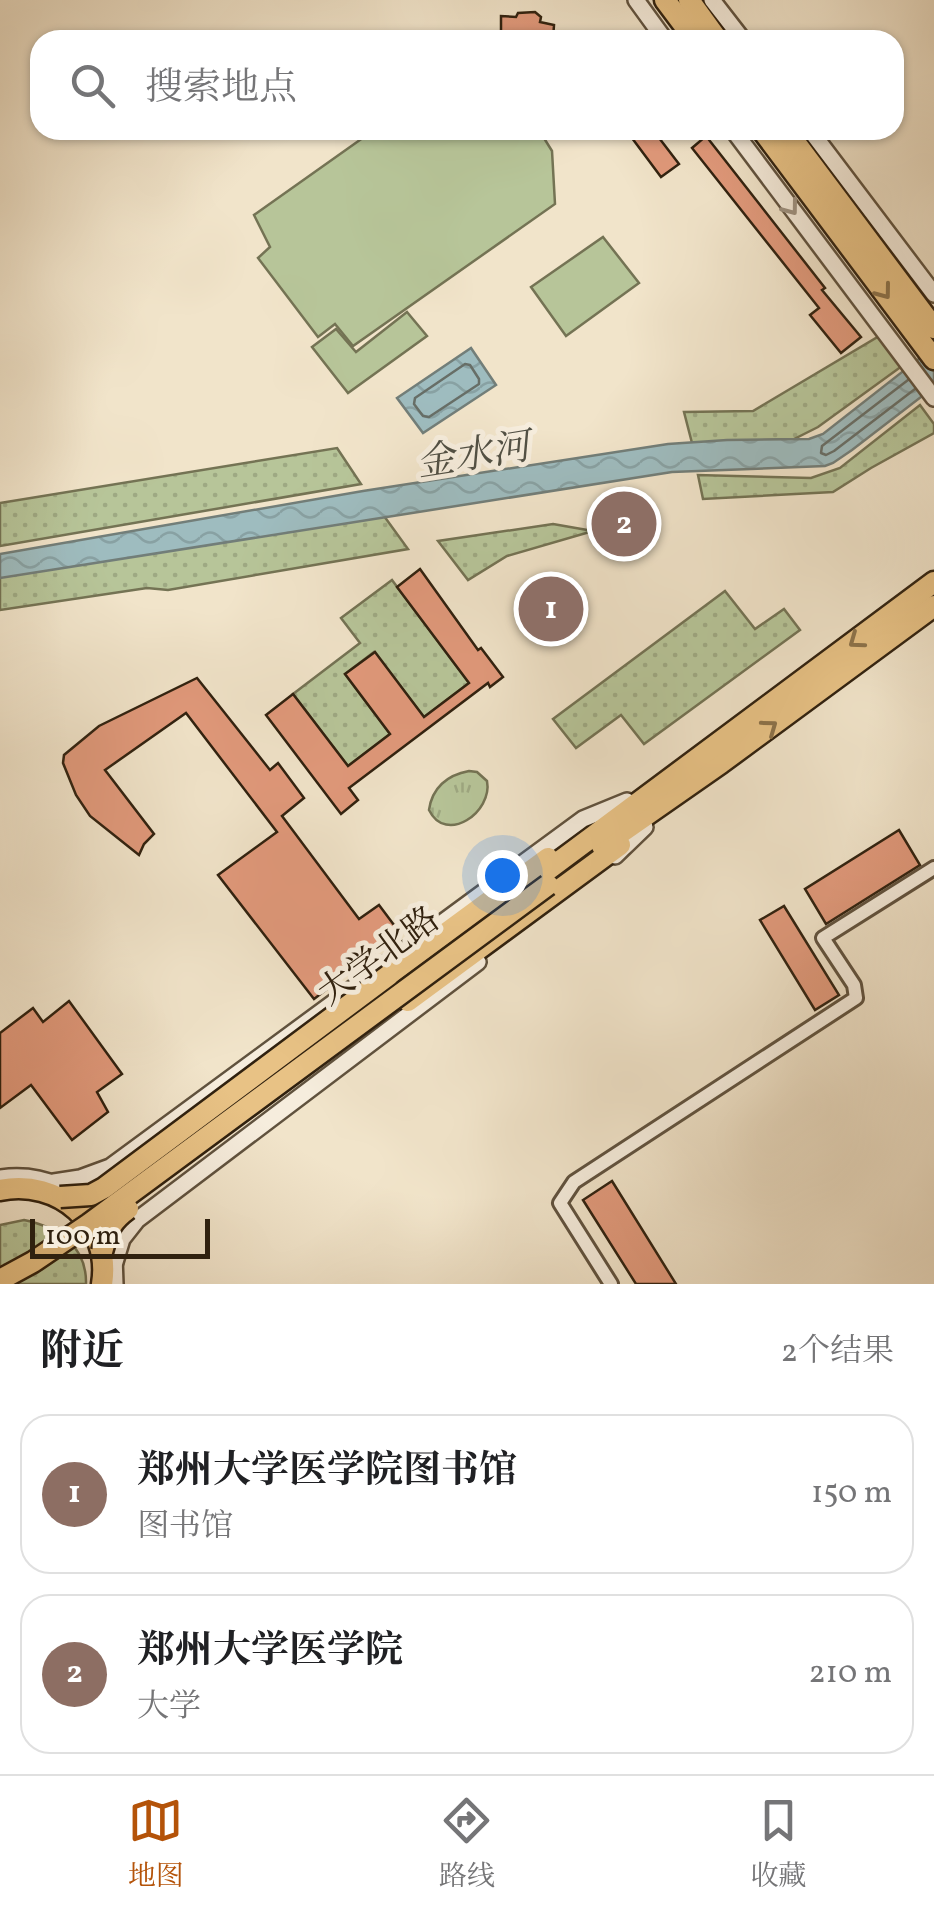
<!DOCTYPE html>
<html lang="zh">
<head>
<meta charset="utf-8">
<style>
	:root { --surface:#fff; --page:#f2f2f2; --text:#202124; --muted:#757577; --line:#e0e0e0; --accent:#b45309 }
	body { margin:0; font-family:Vollkorn,"Noto Serif SC",serif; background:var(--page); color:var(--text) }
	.scale { position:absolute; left:30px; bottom:25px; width:180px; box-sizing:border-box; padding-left:10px; border:5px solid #30210f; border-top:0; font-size:28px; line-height:35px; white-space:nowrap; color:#30210f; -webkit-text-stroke:8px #f6eddd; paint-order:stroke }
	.you { position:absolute; left:502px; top:875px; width:35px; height:35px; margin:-25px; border:8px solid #fff; border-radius:50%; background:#1a73e8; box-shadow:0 0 0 15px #1a73e833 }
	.badge { display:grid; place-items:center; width:65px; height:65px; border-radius:50%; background:var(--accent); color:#fff; font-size:32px; font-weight:700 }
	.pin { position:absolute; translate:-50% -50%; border:5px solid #fff; box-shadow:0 2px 10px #0006 }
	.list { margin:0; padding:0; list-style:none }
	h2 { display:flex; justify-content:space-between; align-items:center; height:130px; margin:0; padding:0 40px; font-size:42px }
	h2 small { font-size:32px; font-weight:400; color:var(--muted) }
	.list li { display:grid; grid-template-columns:65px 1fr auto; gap:30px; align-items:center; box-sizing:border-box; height:160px; margin:0 20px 20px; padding:0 20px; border:2px solid var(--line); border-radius:30px }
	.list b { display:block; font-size:38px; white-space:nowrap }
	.list p { margin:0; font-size:32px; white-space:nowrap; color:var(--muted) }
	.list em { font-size:32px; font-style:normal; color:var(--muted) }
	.icon { flex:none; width:55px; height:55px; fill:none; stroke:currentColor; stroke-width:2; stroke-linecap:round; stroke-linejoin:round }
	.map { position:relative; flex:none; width:934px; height:1284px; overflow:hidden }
	.search { position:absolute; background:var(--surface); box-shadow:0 2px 8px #0004; left:30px; right:30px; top:30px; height:110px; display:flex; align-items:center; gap:25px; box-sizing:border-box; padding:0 35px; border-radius:30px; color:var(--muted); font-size:38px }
	.sheet { height:490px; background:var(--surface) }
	nav { display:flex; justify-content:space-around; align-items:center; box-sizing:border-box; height:140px; border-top:2px solid var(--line); background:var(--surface); font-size:28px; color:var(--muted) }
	nav a { display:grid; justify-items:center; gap:5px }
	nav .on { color:var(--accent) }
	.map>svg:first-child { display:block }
</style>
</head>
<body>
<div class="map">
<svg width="934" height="1284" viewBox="0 0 934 1284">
	<defs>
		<pattern id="grass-tufts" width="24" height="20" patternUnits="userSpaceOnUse" patternTransform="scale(2.5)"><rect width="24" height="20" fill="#b7c599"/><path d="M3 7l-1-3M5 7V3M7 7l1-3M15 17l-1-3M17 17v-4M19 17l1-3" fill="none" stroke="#9ea983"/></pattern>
		<pattern id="park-dots" width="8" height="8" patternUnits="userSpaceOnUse" patternTransform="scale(2.5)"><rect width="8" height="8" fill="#b7c599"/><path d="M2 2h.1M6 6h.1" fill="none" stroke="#9ea983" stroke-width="1.8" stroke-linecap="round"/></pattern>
		<pattern id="water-waves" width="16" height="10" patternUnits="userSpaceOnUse" patternTransform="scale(2.5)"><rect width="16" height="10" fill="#9ebcbf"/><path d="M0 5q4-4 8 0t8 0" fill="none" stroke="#88a1a3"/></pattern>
	</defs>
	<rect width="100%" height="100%" fill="#f1e4ca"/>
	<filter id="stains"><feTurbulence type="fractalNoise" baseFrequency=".002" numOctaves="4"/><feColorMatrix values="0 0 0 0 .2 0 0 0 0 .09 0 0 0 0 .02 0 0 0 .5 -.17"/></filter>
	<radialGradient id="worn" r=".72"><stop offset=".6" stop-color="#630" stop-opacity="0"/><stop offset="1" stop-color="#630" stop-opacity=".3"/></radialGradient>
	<path fill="url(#grass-tufts)" stroke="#747354" stroke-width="2.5" d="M469,771l8,1 10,9c6,31 -41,64 -58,29 3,-22 18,-35 40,-39z"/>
	<g fill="url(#park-dots)" stroke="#747354" stroke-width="2.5">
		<polygon points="881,335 902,366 818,427 794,439 692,443 684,412 753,411"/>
		<polygon points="920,405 934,424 934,433 871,468 833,492 703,499 698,475 811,478 840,468"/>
		<polygon points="337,448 361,484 0,546 0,503"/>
		<polygon points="384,516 408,549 168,590 147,588 0,610 0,577"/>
		<polygon points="553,524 593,531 507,556 468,580 438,541"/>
		<polygon points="392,580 469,683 424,717 374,652 345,674 390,734 348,766 293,694 360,643 341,618"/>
		<polygon points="725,591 755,629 784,609 800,630 644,744 621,715 576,748 553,719"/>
		<path d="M24,1220c34,7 63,26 62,64h-86v-59z"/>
	</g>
	<g fill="#b7c599" stroke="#747354" stroke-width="2.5">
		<polygon points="374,130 539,130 552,151 555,204 353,346 335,324 318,337 258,258 270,247 254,215"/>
		<polygon points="603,237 639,283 566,336 531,287"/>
		<polygon points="407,312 427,336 348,393 312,347 336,329 356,352"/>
	</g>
	<g fill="url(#water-waves)" stroke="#727e79" stroke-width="2.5">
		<polygon points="934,347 934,387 852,450 833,463 825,466 672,472 0,578 0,554 363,491 668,444 727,440 809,439 823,434"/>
		<polygon points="471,348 496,385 423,433 397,398"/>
	</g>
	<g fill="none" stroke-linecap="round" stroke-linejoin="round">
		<g stroke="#676e67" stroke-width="2.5">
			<polygon points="465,364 470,365 479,379 479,384 429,417 423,416 414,404 415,398"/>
			<polyline points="908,380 822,446 821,453 826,455 834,451 915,389"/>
		</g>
	</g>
	<g fill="#e1997b" stroke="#30210f" stroke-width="2.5">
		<polygon points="535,12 541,17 540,22 554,25 553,40 515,40 501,36 501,16 516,17 518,13"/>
		<polygon points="626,130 653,130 679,164 661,177"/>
		<polygon points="706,136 825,288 822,290 861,337 841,353 810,315 819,308 692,148"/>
		<polygon points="420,569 478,650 481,648 503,677 490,687 488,683 349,788 358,800 341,814 266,715 293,694 348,766 390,734 345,674 375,652 424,717 469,683 397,587"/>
		<polygon points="197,678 270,770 278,763 304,798 282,816 359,919 379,905 400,933 314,999 218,875 277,832 186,713 105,770 154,834 144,844 139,855 90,816 76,795 63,763 64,755 99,726"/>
		<polygon points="899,830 920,865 826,924 805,889"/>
		<polygon points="784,906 839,995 815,1010 760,920"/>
		<polygon points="69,1001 122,1074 97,1092 108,1112 72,1140 31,1085 0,1108 0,1033 33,1008 43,1022"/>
		<polygon points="612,1181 676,1284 636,1284 583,1200"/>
	</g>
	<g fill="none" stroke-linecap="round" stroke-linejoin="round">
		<g stroke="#60523e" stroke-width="18">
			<polyline id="minor" points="611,1284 560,1203 574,1182 856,998 854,985 823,938 934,868"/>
		</g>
		<g stroke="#60523e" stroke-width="20">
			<g id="tertiary">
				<polyline points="636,0 665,40"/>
				<polyline points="712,0 743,40"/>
				<polyline points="733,130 934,398"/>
				<polyline points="810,130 934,294"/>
				<polyline points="615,856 645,827"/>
				<path d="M0,1178c43,-6 79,11 103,47"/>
				<polyline points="54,1182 80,1178 110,1167 583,819 627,801"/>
				<polyline points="114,1256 115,1284"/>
				<polyline points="115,1262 122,1239 137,1220 478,962"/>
			</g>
		</g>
		<g stroke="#30210f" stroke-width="25">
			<g id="primary">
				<polyline points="665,0 695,40"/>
				<polyline points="689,0 718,40"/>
				<polyline points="762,130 934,359"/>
				<polyline points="786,130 934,328"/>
				<polyline points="602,846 721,763 934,606"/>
				<polyline points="541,875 934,582"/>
				<polyline points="389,975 548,858"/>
				<polyline points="408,1001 620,845"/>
				<path d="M0,1190c58,-12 112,34 102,94"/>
			</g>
		</g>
		<use href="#minor" stroke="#f6eddd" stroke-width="12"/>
		<use href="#tertiary" stroke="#f6eddd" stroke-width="15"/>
		<use href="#primary" stroke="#e8c285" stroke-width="20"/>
		<g stroke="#30210f" stroke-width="25" stroke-linecap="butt">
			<g id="primary-bridge">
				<polyline points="60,1197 91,1195 104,1188 389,975"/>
				<path d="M102,1252c6,-21 7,-29 26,-43"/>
				<polyline points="0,1280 33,1262 89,1224 548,885"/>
			</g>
		</g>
		<use href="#primary-bridge" stroke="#e8c285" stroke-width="20"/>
	</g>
	<defs><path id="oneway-chevron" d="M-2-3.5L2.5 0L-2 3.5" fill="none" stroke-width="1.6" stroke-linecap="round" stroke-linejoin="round" transform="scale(2.5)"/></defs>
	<use stroke="#9d9180" href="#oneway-chevron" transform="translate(791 208) rotate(53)"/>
	<g stroke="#8c724a">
		<use href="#oneway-chevron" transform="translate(884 292) rotate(53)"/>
		<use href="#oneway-chevron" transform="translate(856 641) rotate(144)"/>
		<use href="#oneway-chevron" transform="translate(770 727) rotate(-36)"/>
	</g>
	<g text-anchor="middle" stroke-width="10" stroke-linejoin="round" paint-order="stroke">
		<g font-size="35" fill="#30210f" stroke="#f6eddd">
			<text transform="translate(378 955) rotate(-36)" y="12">大学北路</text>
		</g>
		<g font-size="38" font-style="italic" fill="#515044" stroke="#f6eddd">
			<text transform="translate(473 454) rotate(-9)" y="13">金水河</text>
		</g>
	</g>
	<rect width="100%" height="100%" filter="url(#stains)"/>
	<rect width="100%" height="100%" fill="url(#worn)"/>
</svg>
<div class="scale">100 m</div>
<div class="you"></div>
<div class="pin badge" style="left:551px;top:609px;background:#8d6e63">1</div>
<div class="pin badge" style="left:624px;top:524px;background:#8d6e63">2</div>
<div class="search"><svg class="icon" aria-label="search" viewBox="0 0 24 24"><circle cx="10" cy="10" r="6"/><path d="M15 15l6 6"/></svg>搜索地点</div>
</div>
<section class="sheet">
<h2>附近<small>2个结果</small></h2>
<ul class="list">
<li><span class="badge" style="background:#8d6e63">1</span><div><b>郑州大学医学院图书馆</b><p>图书馆</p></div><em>150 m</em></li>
<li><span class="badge" style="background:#8d6e63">2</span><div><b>郑州大学医学院</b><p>大学</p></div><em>210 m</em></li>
</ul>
</section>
<nav>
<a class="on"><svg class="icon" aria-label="map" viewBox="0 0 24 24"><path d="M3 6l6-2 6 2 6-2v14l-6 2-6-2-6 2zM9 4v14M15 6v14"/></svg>地图</a>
<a><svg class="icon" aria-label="directions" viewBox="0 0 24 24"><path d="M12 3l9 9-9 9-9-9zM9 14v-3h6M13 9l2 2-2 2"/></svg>路线</a>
<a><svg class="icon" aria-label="saved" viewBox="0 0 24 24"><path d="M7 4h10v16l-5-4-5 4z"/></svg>收藏</a>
</nav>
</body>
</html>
